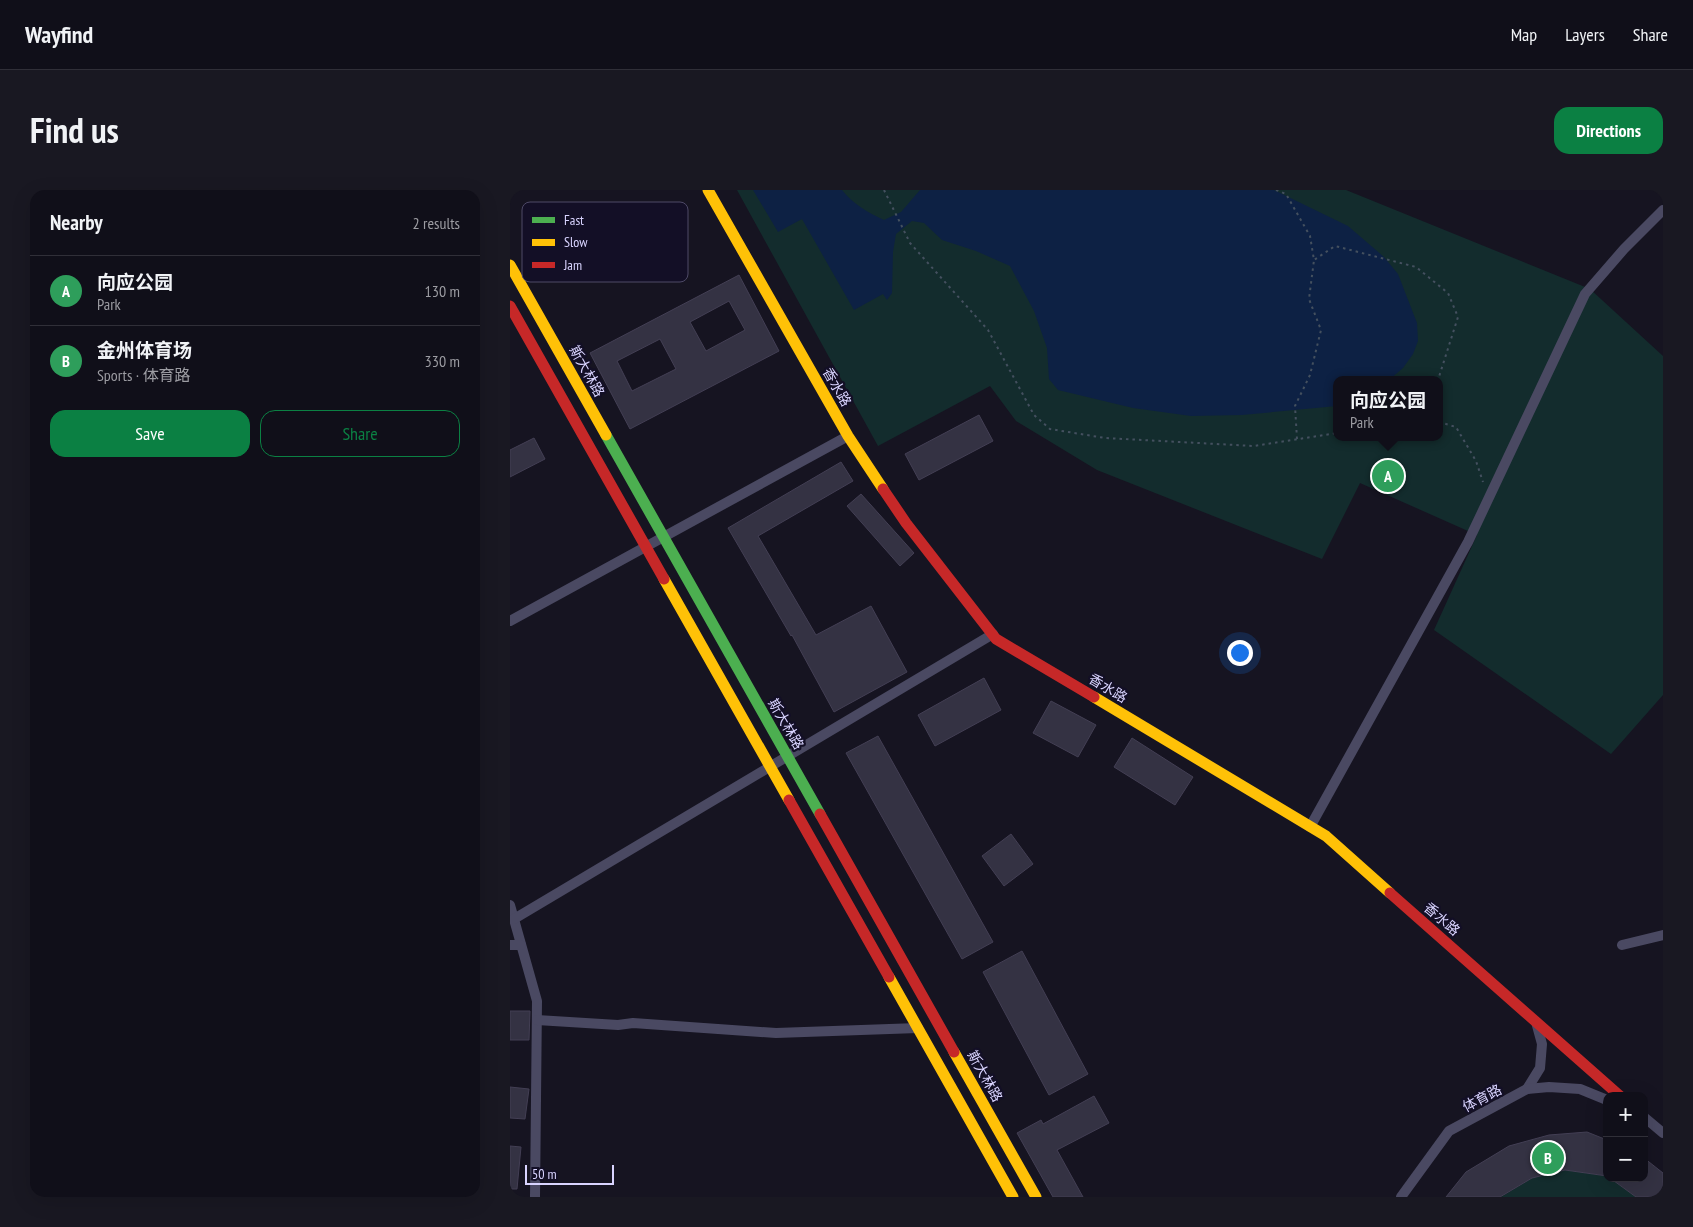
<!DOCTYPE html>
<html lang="en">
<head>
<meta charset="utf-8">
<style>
	:root { --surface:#100f19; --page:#191822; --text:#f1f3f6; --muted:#9c9ca2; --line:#302f38; --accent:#0b8043 }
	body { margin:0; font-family:"PT Sans Narrow","Noto Sans SC",sans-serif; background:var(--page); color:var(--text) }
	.controls { position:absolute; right:15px; bottom:15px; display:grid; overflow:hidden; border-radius:10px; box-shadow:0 5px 20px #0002 }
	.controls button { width:45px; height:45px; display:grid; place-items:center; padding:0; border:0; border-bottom:1px solid var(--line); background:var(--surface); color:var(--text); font:25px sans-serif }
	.scale { position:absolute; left:15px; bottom:12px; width:89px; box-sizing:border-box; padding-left:5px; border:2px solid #d9d4ff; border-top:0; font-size:14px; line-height:18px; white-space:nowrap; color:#d9d4ff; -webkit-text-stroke:4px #130f26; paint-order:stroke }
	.you { position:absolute; left:729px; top:462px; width:18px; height:18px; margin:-12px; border:4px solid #fff; border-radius:50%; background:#1a73e8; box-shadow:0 0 0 8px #1a73e833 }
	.badge { display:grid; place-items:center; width:32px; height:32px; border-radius:50%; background:var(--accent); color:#fff; font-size:16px; font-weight:700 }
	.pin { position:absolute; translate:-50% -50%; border:2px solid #fff; box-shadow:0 1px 5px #0006 }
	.popup { position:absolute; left:823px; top:186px; width:110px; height:65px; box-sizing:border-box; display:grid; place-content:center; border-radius:10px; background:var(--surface); filter:drop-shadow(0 1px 4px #0005); font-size:16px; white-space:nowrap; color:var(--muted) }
	.popup b { font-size:19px; color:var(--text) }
	.popup::after { content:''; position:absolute; left:50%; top:100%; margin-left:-10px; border:10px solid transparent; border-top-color:var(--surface) }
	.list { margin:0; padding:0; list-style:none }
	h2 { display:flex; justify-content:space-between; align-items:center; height:65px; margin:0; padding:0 20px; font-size:21px }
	h2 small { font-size:16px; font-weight:400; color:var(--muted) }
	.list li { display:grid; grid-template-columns:32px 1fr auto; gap:15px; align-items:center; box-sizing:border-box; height:70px; padding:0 20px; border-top:1px solid var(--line) }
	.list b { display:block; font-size:19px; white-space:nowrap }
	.list p { margin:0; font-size:16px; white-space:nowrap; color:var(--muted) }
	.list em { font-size:16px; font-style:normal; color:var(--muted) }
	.actions { display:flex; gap:10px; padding:15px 20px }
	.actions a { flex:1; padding:11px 0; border:1px solid var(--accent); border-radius:15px; text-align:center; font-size:18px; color:var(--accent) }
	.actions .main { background:var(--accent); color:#fff }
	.map { position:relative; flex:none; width:1153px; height:1007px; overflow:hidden; border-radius:15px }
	header { display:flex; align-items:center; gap:30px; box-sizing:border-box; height:70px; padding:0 25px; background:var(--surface); border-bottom:1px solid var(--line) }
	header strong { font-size:24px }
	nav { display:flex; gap:28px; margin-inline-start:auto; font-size:18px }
	.intro { display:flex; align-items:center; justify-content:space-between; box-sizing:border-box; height:120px; padding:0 30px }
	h1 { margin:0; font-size:35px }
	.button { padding:12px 22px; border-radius:15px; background:var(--accent); color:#fff; font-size:18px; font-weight:700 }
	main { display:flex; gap:30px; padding:0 30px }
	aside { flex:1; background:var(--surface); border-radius:15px; box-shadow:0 5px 20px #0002 }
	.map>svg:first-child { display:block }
</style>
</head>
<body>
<header>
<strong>Wayfind</strong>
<nav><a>Map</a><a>Layers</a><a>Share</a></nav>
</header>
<div class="intro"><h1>Find us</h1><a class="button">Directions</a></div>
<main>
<aside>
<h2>Nearby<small>2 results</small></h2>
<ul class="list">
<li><span class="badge" style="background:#2e9e5b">A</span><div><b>向应公园</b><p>Park</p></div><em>130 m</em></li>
<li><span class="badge" style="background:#2e9e5b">B</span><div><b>金州体育场</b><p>Sports · 体育路</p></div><em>330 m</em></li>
</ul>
<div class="actions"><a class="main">Save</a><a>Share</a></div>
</aside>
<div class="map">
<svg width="1153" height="1007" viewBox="0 0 1153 1007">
	<rect width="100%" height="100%" fill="#161421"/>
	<g fill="#132c2d" fill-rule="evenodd">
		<path d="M227,0h609l244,99 73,67v339l-52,59 -177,-124 43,-95 -117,-52 -38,76 -225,-89 -81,-49 -26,-35 -112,60zM827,190h102v57h-102z"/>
		<polygon points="1055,980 1096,986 1097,988 1100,988 1126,1007 991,1007 1022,988"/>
	</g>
	<path fill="#0d2144" d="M243,0h89c11,14 25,22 42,30l17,-8 19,-22h354l74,36 36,31 14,17 19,49 1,18 -5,13 -10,14 -14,12h-52v26l-95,9 -51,1 -58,-8 -75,-18 -9,-11 -2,-31 -13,-37 -24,-45 -34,-15 -34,-11 -18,-17 -12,-2 -16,13 -3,18 -1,41 -5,7 -4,-6 -29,16 -52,-91 -24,13z"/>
	<g fill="#343243" stroke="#433f54" fill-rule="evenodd">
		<path d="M229,85l40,76 -149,78 -40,-76zM219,111l16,29 -39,21 -16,-29zM150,149l16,30 -44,22 -15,-30z"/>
		<polygon points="469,225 483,251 409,290 395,264"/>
		<polygon points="24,248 35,269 0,287 0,260"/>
		<polygon points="331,272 343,291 248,346 306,445 361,416 397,482 324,522 282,445 281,446 218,338"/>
		<polygon points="351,304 404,363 390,376 337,316"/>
		<polygon points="474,488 491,520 425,556 408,525"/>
		<polygon points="541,511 586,535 568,567 523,543"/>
		<polygon points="368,546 483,752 452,769 336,563"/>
		<polygon points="622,548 683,587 665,615 604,577"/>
		<polygon points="501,644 523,674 494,696 472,666"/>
		<polygon points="512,761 578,884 539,905 473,782"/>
		<polygon points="0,821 20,821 19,850 0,850"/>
		<polygon points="0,897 19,899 15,929 0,928"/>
		<polygon points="584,906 599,933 547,960 573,1007 543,1007 507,943 531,930 533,934"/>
		<polygon points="1077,942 1097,950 1097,986 1055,980 1022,988 990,1007 936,1007 956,982 999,956 1039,945"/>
		<polygon points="0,956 11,957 7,999 0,999"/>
		<polygon points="1134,968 1153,983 1153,1007 1126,1007 1100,988 1134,988"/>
	</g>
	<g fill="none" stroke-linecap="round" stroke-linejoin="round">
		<g stroke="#44505f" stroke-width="2" stroke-dasharray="2.5 4" stroke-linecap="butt">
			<polyline points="374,0 400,53 478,140 524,225 540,239 595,248 744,256 827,243"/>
			<polyline points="766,0 776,4 800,46 804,70 825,56 906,77 938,103 948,127 928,190"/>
			<polyline points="929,232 946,237 966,271 973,292"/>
			<polyline points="787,249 785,216 800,185 811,140 799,109 804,70"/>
		</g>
		<g stroke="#4a4962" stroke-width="10">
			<polyline points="0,431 338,246"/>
			<polyline points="800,637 958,352 1075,104 1114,59 1153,20"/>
			<polyline points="0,715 27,811 25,1007"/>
			<polyline points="4,729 483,444"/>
			<polyline points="0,755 11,755"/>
			<polyline points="1112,755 1153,745"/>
			<polyline points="27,830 108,835 123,833 266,843 408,838"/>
			<polyline points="1017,899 1030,878 1032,854 1026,832"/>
			<polyline points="1134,927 1153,943"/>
			<polyline points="891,1007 939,941 1017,899 1039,897 1070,899 1097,910"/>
		</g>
		<polyline stroke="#4caf50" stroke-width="11" points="96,245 310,624"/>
		<g stroke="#ffc107" stroke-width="11">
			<polyline points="198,0 338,246 373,299"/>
			<polyline points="0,75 96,245"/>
			<polyline points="154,389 279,610"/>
			<polyline points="584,507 816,646 880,703"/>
			<polyline points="379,787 503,1007"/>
			<polyline points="444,862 526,1007"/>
		</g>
		<g stroke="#c62828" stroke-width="11">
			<polyline points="0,116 154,389"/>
			<polyline points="373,299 396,333 486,449 584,507"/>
			<polyline points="279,610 379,787"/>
			<polyline points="310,624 444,862"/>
			<polyline points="880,703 1110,906"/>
		</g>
	</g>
	<g text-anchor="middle" stroke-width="4.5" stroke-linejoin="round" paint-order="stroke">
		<g font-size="14" fill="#d9d4ff" stroke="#130f26">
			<text transform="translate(77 181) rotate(61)" y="5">斯大林路</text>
			<text transform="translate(327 197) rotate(60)" y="5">香水路</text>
			<text transform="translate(598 498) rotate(31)" y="5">香水路</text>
			<text transform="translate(276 534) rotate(60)" y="5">斯大林路</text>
			<text transform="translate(932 729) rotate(41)" y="5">香水路</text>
			<text transform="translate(475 886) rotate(61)" y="5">斯大林路</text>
			<text transform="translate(972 908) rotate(-28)" y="5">体育路</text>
		</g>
	</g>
	<rect x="12" y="12" width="166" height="80" rx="8" fill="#130f26" stroke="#4e4a67" stroke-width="1"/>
	<rect x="22" y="27" width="23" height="6" fill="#4caf50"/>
	<rect x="22" y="49" width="23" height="7" fill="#ffc107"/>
	<rect x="22" y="72" width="23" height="6" fill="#c62828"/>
	<g font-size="14" fill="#d9d4ff">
		<text x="54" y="35">Fast</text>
		<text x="54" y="57">Slow</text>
		<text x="54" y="80">Jam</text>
	</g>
</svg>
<div class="controls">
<button>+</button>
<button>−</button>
</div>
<div class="scale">50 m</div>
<div class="you"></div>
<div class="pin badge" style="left:878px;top:286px;background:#2e9e5b">A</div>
<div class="popup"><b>向应公园</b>Park</div>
<div class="pin badge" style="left:1038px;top:968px;background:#2e9e5b">B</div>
</div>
</main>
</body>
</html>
